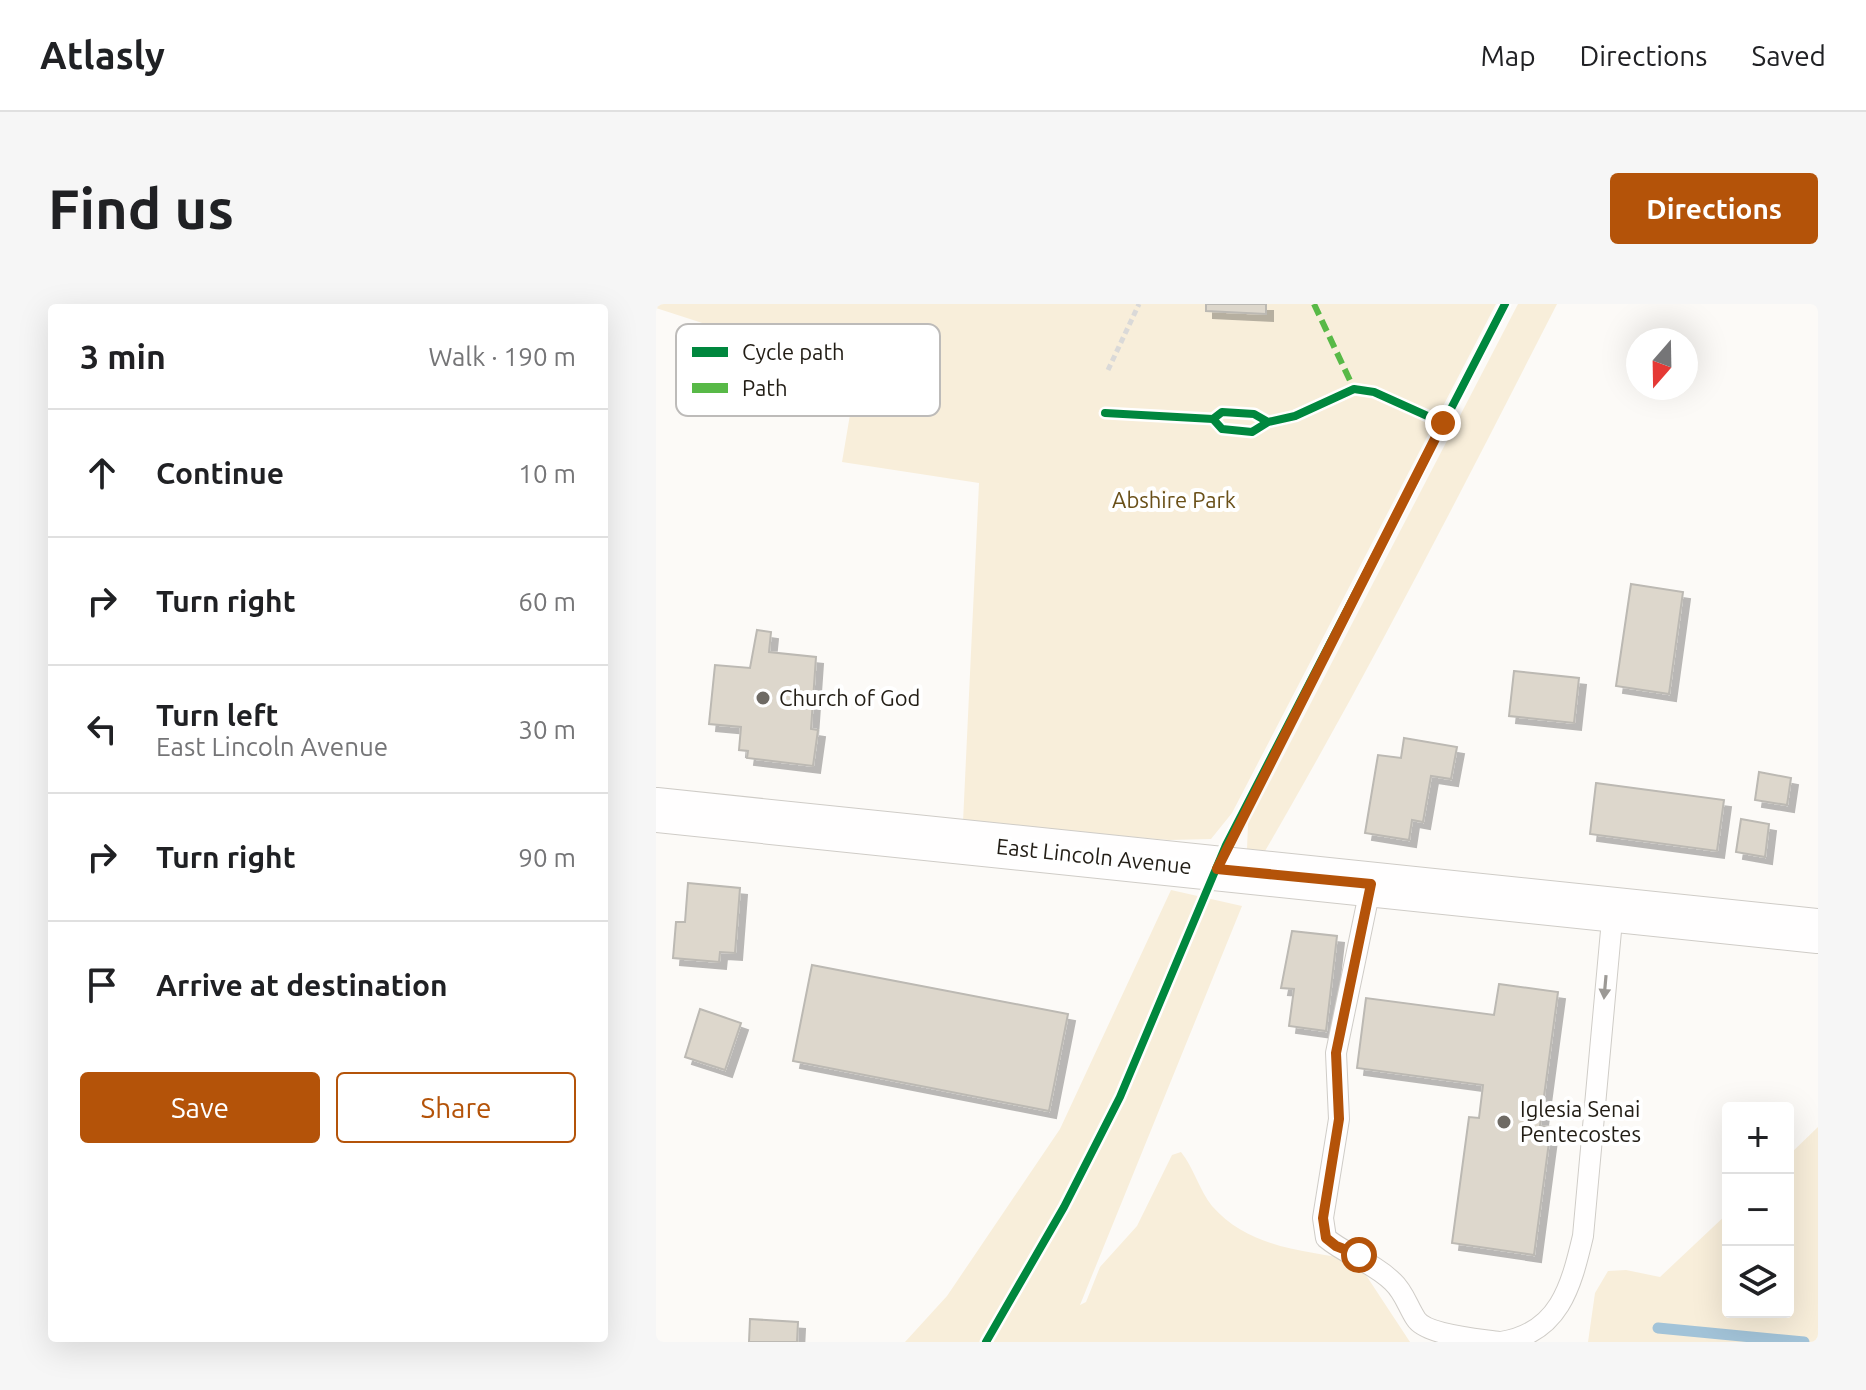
<!DOCTYPE html>
<html lang="en">
<head>
<meta charset="utf-8">
<style>
	:root { --surface:#fff; --page:#f6f6f6; --text:#202124; --muted:#757577; --line:#e0e0e0; --accent:#b45309 }
	body { margin:0; font-family:Ubuntu,sans-serif; background:var(--page); color:var(--text) }
	.controls { position:absolute; right:24px; bottom:24px; display:grid; overflow:hidden; border-radius:8px; box-shadow:0 8px 32px #0002 }
	.controls button { width:72px; height:72px; display:grid; place-items:center; padding:0; border:0; border-bottom:2px solid var(--line); background:var(--surface); color:var(--text); font:40px sans-serif }
	.compass { position:absolute; left:970px; top:24px; width:72px; height:72px; border-radius:50%; background:var(--surface); box-shadow:0 8px 32px #0002; rotate:200deg }
	.stop { position:absolute; width:24px; height:24px; margin:-18px; border:6px solid #b45309; border-radius:50%; background:#fff }
	.stop.end { background:#b45309; border-color:#fff; box-shadow:0 2px 8px #0008 }
	.list { margin:0; padding:0; list-style:none }
	h2 { display:flex; justify-content:space-between; align-items:center; height:104px; margin:0; padding:0 32px; font-size:34px }
	h2 small { font-size:26px; font-weight:400; color:var(--muted) }
	.list li { display:grid; grid-template-columns:52px 1fr auto; gap:24px; align-items:center; box-sizing:border-box; height:128px; padding:0 32px; border-top:2px solid var(--line) }
	.list b { display:block; font-size:30px; white-space:nowrap }
	.list p { margin:0; font-size:26px; white-space:nowrap; color:var(--muted) }
	.list em { font-size:26px; font-style:normal; color:var(--muted) }
	.actions { display:flex; gap:16px; padding:24px 32px }
	.actions a { flex:1; padding:18px 0; border:2px solid var(--accent); border-radius:8px; text-align:center; font-size:28px; color:var(--accent) }
	.actions .main { background:var(--accent); color:#fff }
	.icon { flex:none; width:44px; height:44px; fill:none; stroke:currentColor; stroke-width:2; stroke-linecap:round; stroke-linejoin:round }
	.map { position:relative; flex:none; width:1162px; height:1038px; overflow:hidden; border-radius:8px }
	header { display:flex; align-items:center; gap:48px; box-sizing:border-box; height:112px; padding:0 40px; background:var(--surface); border-bottom:2px solid var(--line) }
	header strong { font-size:38px }
	nav { display:flex; gap:44px; margin-inline-start:auto; font-size:28px }
	.intro { display:flex; align-items:center; justify-content:space-between; box-sizing:border-box; height:192px; padding:0 48px }
	h1 { margin:0; font-size:56px }
	.button { padding:20px 36px; border-radius:8px; background:var(--accent); color:#fff; font-size:28px; font-weight:700 }
	main { display:flex; gap:48px; padding:0 48px }
	aside { flex:1; background:var(--surface); border-radius:8px; box-shadow:0 8px 32px #0002 }
	.map>svg:first-child { display:block }
</style>
</head>
<body>
<header>
<strong>Atlasly</strong>
<nav><a>Map</a><a>Directions</a><a>Saved</a></nav>
</header>
<div class="intro"><h1>Find us</h1><a class="button">Directions</a></div>
<main>
<aside>
<h2>3 min<small>Walk · 190 m</small></h2>
<ul class="list">
<li><svg class="icon" aria-label="ahead" viewBox="0 0 24 24"><path d="M12 20V5M6 11l6-6 6 6"/></svg><div><b>Continue</b></div><em>10 m</em></li>
<li><svg class="icon" aria-label="right" viewBox="0 0 24 24"><path d="M7 20v-9h11M14 6l5 5-5 5"/></svg><div><b>Turn right</b></div><em>60 m</em></li>
<li><svg class="icon" aria-label="left" viewBox="0 0 24 24"><path d="M17 20v-9H6M10 6l-5 5 5 5"/></svg><div><b>Turn left</b><p>East Lincoln Avenue</p></div><em>30 m</em></li>
<li><svg class="icon" aria-label="right" viewBox="0 0 24 24"><path d="M7 20v-9h11M14 6l5 5-5 5"/></svg><div><b>Turn right</b></div><em>90 m</em></li>
<li><svg class="icon" aria-label="arrive" viewBox="0 0 24 24"><path d="M6 21V4h12l-3 4 3 4H6"/></svg><div><b>Arrive at destination</b></div></li>
</ul>
<div class="actions"><a class="main">Save</a><a>Share</a></div>
</aside>
<div class="map">
<svg width="1162" height="1038" viewBox="0 0 1162 1038">
	<defs>
		<filter id="shadow"><feDropShadow dx="7" dy="7" stdDeviation="0" flood-color="#0004"/></filter>
	</defs>
	<rect width="100%" height="100%" fill="#fcfaf7"/>
	<g fill="#f8eeda">
		<polygon points="0,0 840,0 576,509 555,535 513,536 307,518 323,179 186,158 201,69 0,4"/>
		<path d="M862,0h39c-94,184 -188,368 -292,547l-18,-2 1,-25z"/>
		<path d="M515,586l71,16 -162,399 6,-3 14,-35 37,-41 35,-71 9,-3c13,16 18,38 31,54 37,42 92,45 144,54l54,82h-505l42,-46 113,-167z"/>
		<polygon points="1162,823 1162,1038 932,1038 939,989 952,967 970,966 1004,973 1072,909 1072,1008 1132,1008 1132,852"/>
	</g>
	<g fill="none" stroke-linecap="round" stroke-linejoin="round">
		<polyline stroke="#a2c3d8" stroke-width="11" points="1002,1024 1148,1038"/>
	</g>
	<g fill="#ddd7cc" stroke="#bcb9b3" stroke-width="2" filter="url(#shadow)">
		<polygon points="550,0 610,0 610,10 550,7"/>
		<polygon points="975,280 1027,288 1013,390 960,382"/>
		<polygon points="101,326 115,328 113,348 160,353 155,425 162,426 157,462 91,454 92,447 83,446 85,423 53,420 59,361 94,364"/>
		<polygon points="858,367 923,374 918,419 853,412"/>
		<polygon points="748,434 801,443 795,475 775,472 767,518 756,516 753,536 709,529 722,451 745,454"/>
		<polygon points="1103,468 1135,474 1131,501 1099,496"/>
		<polygon points="940,479 1068,496 1061,547 934,530"/>
		<polygon points="1085,515 1113,520 1109,553 1080,548"/>
		<polygon points="32,579 84,584 79,649 64,648 63,658 17,654 20,618 29,618"/>
		<polygon points="636,627 681,632 670,727 633,722 638,685 625,684"/>
		<polygon points="156,661 412,710 393,807 137,757"/>
		<polygon points="843,680 902,688 884,822 895,823 878,951 796,939 813,813 823,814 827,781 701,764 710,694 838,711"/>
		<polygon points="44,705 85,719 69,766 29,753"/>
		<polygon points="94,1015 142,1018 141,1038 93,1038"/>
	</g>
	<g fill="none" stroke-linecap="round" stroke-linejoin="round">
		<g stroke="#cfccc7" stroke-width="22">
			<g id="service">
				<path d="M715,580l-35,169 3,66 -16,99 3,20c20,17 47,24 67,44 11,10 15,25 23,37 10,16 64,20 83,23"/>
				<path d="M845,1038c58,-9 70,-55 82,-106l30,-327"/>
			</g>
		</g>
		<g stroke="#cfccc7" stroke-width="46">
			<polyline id="secondary" points="0,506 1162,627"/>
		</g>
		<polyline stroke="#dad9d8" stroke-width="5" stroke-dasharray="6 4" stroke-linecap="butt" points="452,66 483,0"/>
		<use href="#service" stroke="#fffefe" stroke-width="20"/>
		<use href="#secondary" stroke="#fffefe" stroke-width="44"/>
		<polyline stroke="#58b947" stroke-width="6" stroke-dasharray="12 6" stroke-linecap="butt" points="658,0 698,85"/>
		<g stroke="#fff" stroke-width="13">
			<g id="cycleway">
				<polyline points="449,109 557,115"/>
				<polyline points="612,118 598,110 566,108 557,115 566,125 596,128 612,118 639,112 698,85 718,88 787,119"/>
				<polyline points="330,1038 408,903 464,793 570,541 849,0"/>
			</g>
		</g>
		<use href="#cycleway" stroke="#00873e" stroke-width="8"/>
	</g>
	<defs><path id="oneway-solid" d="M-6-.8H1V-3.2L6.5 0L1 3.2V.8H-6Z" transform="scale(2)"/></defs>
	<use fill="#9c9995" href="#oneway-solid" transform="translate(949 683) rotate(95)"/>
	<g fill="none" stroke-linecap="round" stroke-linejoin="round">
		<polyline stroke="#b45309" stroke-width="10" points="703,951 680,942 670,934 667,914 683,815 680,749 715,580 561,565 787,119"/>
	</g>
	<g fill="#6e6a64" stroke="#fff" stroke-width="3">
		<circle cx="107" cy="394" r="8"/>
		<circle cx="848" cy="818" r="8"/>
	</g>
	<g text-anchor="middle" stroke-width="8" stroke-linejoin="round" paint-order="stroke">
		<g font-size="22" fill="#6a5019" stroke="#fff">
			<text x="518" y="204">Abshire Park</text>
		</g>
		<g font-size="22" fill="#221d15" stroke="#fff" text-anchor="start">
			<text x="123" y="402">Church of God</text>
			<text x="864" y="813">Iglesia Senai<tspan x="864" dy="25">Pentecostes</tspan></text>
		</g>
		<g font-size="22" fill="#221d15" stroke="#fff">
			<text transform="translate(438 552) rotate(6)" y="8">East Lincoln Avenue</text>
		</g>
	</g>
	<rect x="20" y="20" width="264" height="92" rx="12" fill="#fff" stroke="#bdbbb9" stroke-width="2"/>
	<rect x="36" y="43" width="36" height="10" fill="#00873e"/>
	<rect x="36" y="79" width="36" height="10" fill="#58b947"/>
	<g font-size="22" fill="#221d15">
		<text x="86" y="56">Cycle path</text>
		<text x="86" y="92">Path</text>
	</g>
</svg>
<div class="controls">
<button>+</button>
<button>−</button>
<button><svg class="icon" aria-label="layers" viewBox="0 0 24 24"><path d="M12 4l9 5-9 5-9-5zM3 14l9 5 9-5"/></svg></button>
</div>
<svg class="compass" viewBox="-18 -18 36 36"><path d="M0-13l5 13h-10z" fill="#e53935"/><path d="M0 13l5-13h-10z" fill="#757577"/></svg>
<div class="stop" style="left:703px;top:951px"></div>
<div class="stop end" style="left:787px;top:119px"></div>
</div>
</main>
</body>
</html>
